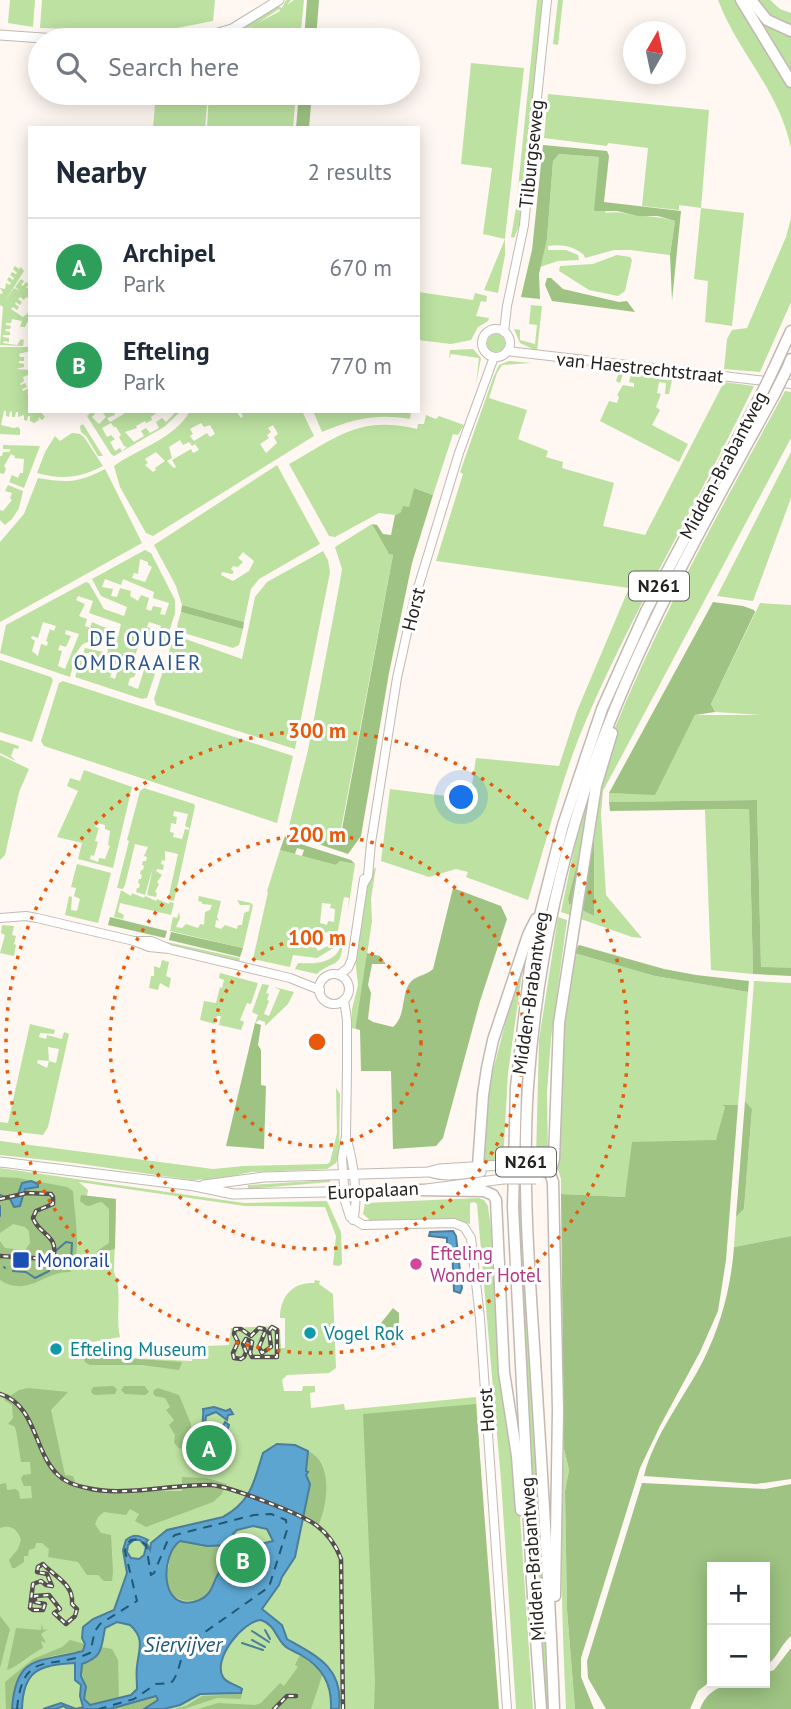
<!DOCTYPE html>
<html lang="en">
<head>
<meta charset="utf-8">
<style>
	:root { --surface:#fff; --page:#f2f2f3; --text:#1f2937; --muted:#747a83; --line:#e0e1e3; --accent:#db2777 }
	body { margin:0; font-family:"PT Sans",sans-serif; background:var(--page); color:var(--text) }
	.controls { position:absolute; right:21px; bottom:21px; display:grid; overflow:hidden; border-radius:0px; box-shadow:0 4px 18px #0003 }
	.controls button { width:63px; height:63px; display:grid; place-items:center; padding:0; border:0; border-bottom:2px solid var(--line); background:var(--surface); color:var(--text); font:35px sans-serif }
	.compass { position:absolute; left:623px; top:21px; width:63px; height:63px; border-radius:50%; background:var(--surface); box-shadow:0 4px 18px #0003; rotate:9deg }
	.you { position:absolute; left:462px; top:798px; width:24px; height:24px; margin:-18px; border:5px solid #fff; border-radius:50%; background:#1a73e8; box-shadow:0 0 0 10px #1a73e833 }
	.badge { display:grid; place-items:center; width:46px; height:46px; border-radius:50%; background:var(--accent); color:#fff; font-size:23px; font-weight:700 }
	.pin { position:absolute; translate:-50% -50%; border:4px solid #fff; box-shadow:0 2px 7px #0006 }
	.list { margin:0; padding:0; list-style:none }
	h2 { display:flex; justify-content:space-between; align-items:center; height:91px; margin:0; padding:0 28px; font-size:30px }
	h2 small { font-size:23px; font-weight:400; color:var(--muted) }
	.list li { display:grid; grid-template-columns:46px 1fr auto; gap:21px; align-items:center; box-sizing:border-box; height:98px; padding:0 28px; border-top:2px solid var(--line) }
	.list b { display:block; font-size:26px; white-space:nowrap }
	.list p { margin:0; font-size:23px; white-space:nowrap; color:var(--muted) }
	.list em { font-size:23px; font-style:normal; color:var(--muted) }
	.icon { flex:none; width:38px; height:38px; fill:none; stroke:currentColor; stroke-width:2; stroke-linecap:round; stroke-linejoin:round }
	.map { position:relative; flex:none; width:791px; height:1709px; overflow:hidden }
	.search { position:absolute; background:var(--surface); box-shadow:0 4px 18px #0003; left:28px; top:28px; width:392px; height:77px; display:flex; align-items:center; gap:18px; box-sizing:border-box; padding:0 24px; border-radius:38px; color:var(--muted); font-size:26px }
	.panel { position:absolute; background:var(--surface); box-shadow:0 4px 18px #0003; left:28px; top:126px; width:392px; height:287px; border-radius:0px }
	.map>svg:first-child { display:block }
</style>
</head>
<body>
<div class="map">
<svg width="791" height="1709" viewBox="0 0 791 1709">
	<rect width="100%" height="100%" fill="#fff7f1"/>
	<g fill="#bce1a1" fill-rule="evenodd">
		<polygon points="10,0 35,0 33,27 8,23"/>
		<polygon points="42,0 215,0 213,21 162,31 40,28"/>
		<path d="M286,0h5l-4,5 7,-5h10l-4,40h-73l53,-29 -1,-2c-21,14 -43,31 -69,31l28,-10 40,-24 4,2z"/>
		<polygon points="537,0 543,0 520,223 514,238 511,237 516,208"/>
		<polygon points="558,0 563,0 558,45 553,44"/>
		<path d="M718,0h20l53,87v61c-12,-58 -53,-95 -73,-148z"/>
		<polygon points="747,0 791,34 791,75"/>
		<path d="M755,0h15l10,9 11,4v14c-16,-6 -27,-13 -36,-27z"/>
		<polygon points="471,63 524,68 505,238 505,255 498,293 484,290 505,239 483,234 492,168 461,164"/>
		<polygon points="156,93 208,93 205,128 153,128"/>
		<polygon points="209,93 296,93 293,128 207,128"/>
		<polygon points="548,94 709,110 701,208 744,213 732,326 705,322 708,281 694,279 701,208 679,205 679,210 642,206 648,148 608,143 607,146 544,138"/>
		<path d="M559,154l40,3 -3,39 10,17c11,-2 18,0 29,2 16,2 23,1 40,6l-5,34 -40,-5h-16l-29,8 -1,-3c-11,-9 -22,-11 -36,-9v4h18l12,5 1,5 -21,1 -18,6 7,-28 6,-78z"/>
		<polygon points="791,218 791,302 760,372 724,369 727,339 732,330 747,328 786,237"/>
		<polygon points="617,255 630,257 632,260 625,291 618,296 589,290 559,271 560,266 593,264"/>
		<polygon points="15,266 19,269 21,267 24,271 5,301 14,288 20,291 15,287 21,279 24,281 21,285 23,286 26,282 29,284 26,288 30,288 30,299 26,297 24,300 20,297 18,299 22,302 20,305 16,302 15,304 19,307 17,310 13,307 11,309 23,317 28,313 30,317 25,327 20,327 22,321 12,319 11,323 6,323 6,325 11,326 10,329 6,329 5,331 10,332 10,335 3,335 3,337 9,338 9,342 4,341 3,343 17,345 21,339 24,340 23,346 0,345 3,307 0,305 0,294 3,293 0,288 5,289 6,283 10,285 11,283 7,280 9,277 13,280 14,278 10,275 12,272 16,274 17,273 13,269"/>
		<polygon points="418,292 473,300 475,293 487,296 486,302 481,301 476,316 489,318 488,321 478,327 471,340 451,344 418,340"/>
		<polygon points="531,305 542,306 537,351 520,343 514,329 520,330 520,340 535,344 537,325 529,324"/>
		<circle cx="496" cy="343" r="9"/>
		<polygon points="0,347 30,347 30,351 19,354 20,357 24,357 24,361 19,361 19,363 24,364 24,367 16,369 30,370 30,374 23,377 24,381 20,384 21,385 25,383 27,387 22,389 23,391 30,388 27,394 30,395 30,411 40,411 45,417 42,420 38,417 39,420 34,423 30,421 30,416 28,416 27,421 24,420 24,415 18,417 18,412 16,412 15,417 12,417 12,411 10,412 9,417 6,416 6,411 4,411 1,425 14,428 18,427 20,429 20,435 0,434"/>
		<polygon points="473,349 481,358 476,384 479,358 451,354 449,359 450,350"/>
		<path d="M509,361l23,2 -30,2 -5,8 -8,25 38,12 -9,29 30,12 -2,6 17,5 -1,6 52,15 -11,43 42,9 79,-153 30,4c-54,112 -118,219 -167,332 -25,57 -40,123 -59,182l-62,-23 2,-5 -12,-3 -27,8 -48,-16 9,-72 80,10 6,-41 83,8 18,-55 52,-123 -193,-27 27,-87 -3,-2 33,-94 6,-13z"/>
		<polygon points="620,370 673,375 669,394 665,394 666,383 659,382 657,393 661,394 656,407 660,410 652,425 688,444 679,462 600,421 609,401 617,403 619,397 617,395 623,385 634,387 634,383 629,382 631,375 623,374 620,383 616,381"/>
		<path d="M785,391l6,1v46l-188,353 -2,23 5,81 36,43 -10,-1 -71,-25c7,-33 13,-67 23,-99 48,-149 127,-285 201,-422zM594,802v114l-25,-12 -1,-5z"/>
		<path d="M92,411l3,3 -3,3 7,7 7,-7 -3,-4 2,-2h9l1,4 -8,3 3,4 14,-8 -1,-3h36l-8,6 1,3 -6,3 -1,-2 -9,5 1,2 -12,4 9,10 10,-6 -3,-5 5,-3 4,5 9,-5 -3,-6 6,-4 4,4 8,-8 -2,-3h9l-17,16 -50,29 -3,-2 -24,-38zM111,423l3,4h2l5,8 -2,2 5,9 3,1 -5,4 -2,-3 -5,3 -5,-9 5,-3 -4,-4 -4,2 -5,-9z"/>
		<path d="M190,411h46l5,7 2,-2 -3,-5h62l12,25 -161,100 -7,-3 -26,-46 -6,-21c25,-18 60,-27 76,-55zM201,423l3,4 6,-2 5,9 -5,3 -3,-4 -13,8 -4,-5 3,-2 -3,-5zM273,425l5,9 -4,3 3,6 -11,10 -6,-9 9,-6 -2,-3 4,-3 -3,-4zM180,440l3,5 6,-3 3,4 3,-2 4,6 -6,3 -2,-4 -19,11 4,7 -2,1 -7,-7 5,-3 -3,-11zM156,452l9,9 -10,7 1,2 -3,2 -8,-7 3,-2 -3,-4z"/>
		<path d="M313,411h98l-1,8c-33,-6 -58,0 -88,13z"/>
		<path d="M426,415l10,4 3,-3 25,9 -6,10 -5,-1 -20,61 -19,-7 -5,20 -14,7 -16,-2 -44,24 -6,-1 -40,-72c47,-26 70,-49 128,-35l1,-5h6z"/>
		<polygon points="83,424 103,456 98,456 86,436 81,432 80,426"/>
		<path d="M72,433l8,1 4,3 19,29c-23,12 -41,14 -66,7l8,-21 10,-16 5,5z"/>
		<polygon points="3,445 40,446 24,488 9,482 12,475 18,478 20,473 23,473 24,459 14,458 15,456 11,454 4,466 6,469 4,474 0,473 0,456 2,456 3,452 10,452 10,449 3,449"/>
		<polygon points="791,452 791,498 753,601 717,596"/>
		<path d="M277,465l43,79 -61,35 -8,10 -7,33 -62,-17 -6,-19 -22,-41zM243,552l11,9 -5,10 -16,10 -12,-6 1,-3 10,2 2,-2 -3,-3 2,-3 5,1 5,-5 -5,-4z"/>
		<path d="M105,469l37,74 -142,79v-80l24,-28 14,-36c28,5 41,5 67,-9z"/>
		<polygon points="8,485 23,491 19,508 12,519 5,525 0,520 0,510 3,511 12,500 10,498 12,493 5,491"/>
		<polygon points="372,524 389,554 393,555 338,845 288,830 308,750 339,587 342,569 335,547"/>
		<path d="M145,550l6,3 24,47v13l-10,32 -12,-4 1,-3 3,1 4,-13 -12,-4 -2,5 6,2 -5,11 -7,-2 -11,33 6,2 -2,4 -4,1 -2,7 10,4 6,-19 11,4 -8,24 -5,1 -67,-22 10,-29 23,5 -1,-9 -16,-7 -3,5c-13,3 -14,23 -18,35l-70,-24 6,-28 80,-43 3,1 15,26 20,7 3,-9 -26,-11 -9,-17zM140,559l8,3v3l4,2 -7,15 -13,-4 2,-5 4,1zM105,579l16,6 2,-6 31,13 -1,6 16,5 -4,12 -5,-1 2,-6 -9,-2 -2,5 -5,-2 3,-11 -8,-3 -3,6 -8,-5 1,-5 -11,-3 -3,9 -6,-1 2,-7 -11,-2zM78,596l15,5 -4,12 32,11 -3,13 -5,-2 2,-6 -12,-2 -11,-5 -2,6 -5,-2 2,-7 -8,-3 6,-12 -9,-4zM43,622l13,4 -2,5 -4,-2 -4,12 2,1 -1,4 -6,-2 -3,12 -6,-5 3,-10 -4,-3 1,-2 6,2zM66,630l13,4 -14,35 -7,-3 4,-15 -4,-1 2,-5 6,2 5,-11 -6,-2zM87,653l32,13 -4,13 -5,-2 2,-6 -8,-2 -2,4 -2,-1 1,-6 -10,-5 -3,6 -5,-2z"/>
		<polygon points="323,551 328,560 330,572 295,749 156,705 154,699 173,639 177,636 242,659 255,597 267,582"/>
		<polygon points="760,603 791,605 791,968 761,968 757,800 609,802 609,793 655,794 695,715 761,715 715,712 711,704"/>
		<polygon points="181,612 243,629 239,645 233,648 181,632 177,626"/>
		<polygon points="0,660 51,677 53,680 32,742 0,732"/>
		<polygon points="63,681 293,756 277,823 44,746 41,741 59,683"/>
		<polygon points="0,740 19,746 18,749 14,748 11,756 16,761 0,753"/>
		<polygon points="0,755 29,769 19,792 5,855 0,860"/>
		<path d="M84,770l48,17 -19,81 -35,-9 4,-16 -25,-6 21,-46 -11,-5 3,-8 10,3zM97,823l8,2v4l5,2 -2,14 2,1 -5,13 -6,-1 -1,4 -8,-3 1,-4 3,1 4,-14 -3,-1 4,-13 -4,-1z"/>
		<path d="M144,788l50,16 1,2 -21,95 -5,-1v-5l9,-41 -13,-3v10l-3,-1 -1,4 3,1 -1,5 -6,-1 -1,2 6,4 -5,7 2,2 -4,8 2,1 -1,4 -9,-2 6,-28 -8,28 -9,-3 1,-4h2l1,-4 -2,-1 1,-4h2l1,-4 -2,-1 1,-4h2l1,-4 -2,-1 1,-4h3l1,-4 -3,-1 4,-9 -13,-3 -10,41 -2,4 -6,-1 12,-47 -2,-1 13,-49zM174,811l14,3 -3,12 4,2v2l-4,-1 -3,10 -9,-2 1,-4 -4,-1 1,-9 5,1 1,-7 -4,-1z"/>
		<polygon points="749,809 753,974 711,970 705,810"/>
		<path d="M280,850l56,15 4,-4 15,3 -7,46 1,-12 -5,-1 -9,50 -18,11 -24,-3 -3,12 -37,-8 15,-67 -1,-1zM322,903l9,1 -1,4 5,1 -1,13 -6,-1 -1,4 -7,-2zM327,932l3,6 -3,2 2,5 -11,6 -3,-5 -3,2 -4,-7z"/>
		<polygon points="77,864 111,873 98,923 65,915 69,896 72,897 71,910 77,911 80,899 74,896 76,888 71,887"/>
		<polygon points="376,867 371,899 372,921 356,1029 351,1028 352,1009 358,985 355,958 370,873"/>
		<polygon points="121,890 131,896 132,893 144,898 145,896 156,901 157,899 169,904 170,902 174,903 171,915 120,903 118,912 124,915 123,919 114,917"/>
		<polygon points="199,896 221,901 217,917 219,921 216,920 215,927 221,929 225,925 237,929 238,925 242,925 244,913 249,911 250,905 240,905 237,900 251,903 253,905 243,948 170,931 173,917 177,918 179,912 180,918 176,927 182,928 186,924 198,928 200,924 204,925 205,912 210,910 212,905 202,904 202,902 198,901"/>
		<polygon points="558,917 567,920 551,1039 547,1092 548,1162 536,1159 539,1040"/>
		<polygon points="2,925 14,926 12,935 16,936 14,944 16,945 14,956 0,953 5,935 1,933"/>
		<polygon points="167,942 240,958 239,962 174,947 166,944"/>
		<path d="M342,944c1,24 -12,17 -25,30l-22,-5 3,-6c17,1 37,1 44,-19z"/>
		<polygon points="574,953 655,976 748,992 738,1105 723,1105 725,1107 718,1138 625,1197 561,1194 561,1179 557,1166 560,1064"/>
		<polygon points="522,959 524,959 508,1073 503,1162 484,1162 489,1086"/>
		<polygon points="162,960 169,962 166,976 171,978 169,988 160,983 158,990 149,988 151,976 154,976 154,966 160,968"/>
		<polygon points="220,973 258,983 251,1004 247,1003 240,1020 244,1022 241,1030 219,1025 221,1016 217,1016 215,1024 200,1020 204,1001 216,1003 220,987 222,988 224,980 219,978"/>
		<polygon points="754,981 791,983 791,1236 734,1247 736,1217 744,1209 752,1109 745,1101"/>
		<polygon points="262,984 269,985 266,993 269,994 267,1000 269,1001 264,1014 269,1016 280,990 274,987 294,992 288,1004 265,1026 265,1022 259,1020 255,1023 258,1015 252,1012"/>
		<path d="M30,1024l25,6 -1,4 -14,-1 -1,4 7,2 1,-4 15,4 2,-7 5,2 -21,93 -5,8 -43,-5v-8l8,1zM48,1047l11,2 -3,14 -7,-2 -2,7 -10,-5 1,-3 11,1z"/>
		<polygon points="336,1088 340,1094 339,1155 336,1163 327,1169 251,1172 218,1179 191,1180 74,1163 0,1155 0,1141 213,1169 244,1166 327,1164 330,1162 337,1133"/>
		<path d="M0,1168l244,35 83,-2 14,31 1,32 -3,2 -6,-1 3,-29 -11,-29 -80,-1 -166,-24 9,8 -1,6 29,3 -2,73c9,20 1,43 6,65l-39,7 1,9 10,3 100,5v-8l4,-4h9l1,-3 23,-1 2,-17 44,-2 5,3 1,19h4v-30h-5c0,-21 12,-36 34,-35l1,-3 5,1 -1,3 14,10 3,74 -7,5 -42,2 -5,5 2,11h18l1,-5h12v6l-5,1 1,15 33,-4 1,6 131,-13 20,312h-496z"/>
		<polygon points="330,1180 330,1182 248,1189 248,1185"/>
		<polygon points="517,1185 522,1185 550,1709 546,1709 521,1302"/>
		<polygon points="479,1198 484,1200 488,1206 491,1228 496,1314 519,1501 533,1709 516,1709 501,1480 477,1204 474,1202 470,1203 470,1224 459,1220 371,1221 363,1214 365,1203"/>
		<path d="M564,1449l5,21 -4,21 2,119 8,99h-9c-4,-86 -7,-173 -2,-260z"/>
	</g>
	<g fill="#9ec383">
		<polygon points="307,0 319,0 316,40 304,40"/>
		<polygon points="299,93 312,93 309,128 296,128"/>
		<polygon points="543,145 607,151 609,156 604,202 681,211 672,301 670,255 675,221 658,216 638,216 617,211 594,211 599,157 559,154 553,161 547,239 539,274 540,299 521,297 532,250"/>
		<polygon points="547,278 551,278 563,289 619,302 627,301 635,312 552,301 545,285"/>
		<polygon points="414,488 433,495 412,563 389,673 361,836 348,854 297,837 288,830 339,845 393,555 389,554 372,524 377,525 383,534 391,535 395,515 401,512 403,506 409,507"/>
		<polygon points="713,602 743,606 754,610 755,612 711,704 715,712 695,715 655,795 609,793"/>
		<polygon points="182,605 244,622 243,629 181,612"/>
		<polygon points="757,800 761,967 791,968 791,976 753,974 749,809 610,811 609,802"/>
		<polygon points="591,811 594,819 594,916 569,904 568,899"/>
		<polygon points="285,836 288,840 351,860 355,864 340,861 336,865 302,856 304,850 297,848 295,854 280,850"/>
		<path d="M453,888l48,18 6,13 -27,82 -37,137 -7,8 -43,3 -2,-78h-30l-1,-41 -4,-1v-4l11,-72 13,3 6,8h-14l-4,21 3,8 -3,26 5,3 20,5c13,-11 8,-30 16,-43 6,-9 17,-8 24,-15z"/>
		<polygon points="110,917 167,931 165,938 108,925"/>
		<polygon points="171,932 243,948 240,957 169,940"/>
		<polygon points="579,945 664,969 696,975 749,981 748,992 655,976 574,953"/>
		<polygon points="255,1023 261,1025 258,1045 261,1050 261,1085 266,1086 264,1149 226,1146"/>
		<polygon points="745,1101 752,1109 744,1209 736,1217"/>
		<polygon points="722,1105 738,1105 726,1260 718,1311 700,1352 660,1426 640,1468 581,1658 581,1677 594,1709 575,1709 567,1610 565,1491 569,1470 564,1449 561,1194 625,1197 632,1142 716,1140 725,1107"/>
		<path d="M0,1177l18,1 49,9 6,4c1,21 10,64 -3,81 -26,-1 -42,26 -70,8v-39l5,7 20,2 5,-7 -1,-12 -4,-4 -12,-3 -13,9z"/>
		<path d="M81,1195l35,4 -1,50 -14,3 -3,3 -1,-4 12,-8v-34l-7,-7c-13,1 -10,9 -22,-1z"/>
		<path d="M791,1236v243l-35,5 -112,-8c10,-41 40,-78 59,-115 18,-36 28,-74 31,-114z"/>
		<polygon points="393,1308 399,1313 399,1330 397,1333 383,1332 377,1328"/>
		<polygon points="82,1353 92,1356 182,1362 179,1370 142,1365 90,1365 85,1362"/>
		<polygon points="113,1386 117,1389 115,1394 94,1395 91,1392 93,1387"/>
		<polygon points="124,1386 145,1386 149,1392 145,1395 125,1394 121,1390"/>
		<path d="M28,1388l40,4 -17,18 14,65 8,1 4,12 11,3h94v-14l25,1 20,6 -6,11 -8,7 -67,25 -11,-6 4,-7 -9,-5 -4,6 -22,-3 -6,5 -3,7 6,9 10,2 2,37 -1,9h-8l-6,-6h-11l-9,-13 -30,-5 1,-8 -7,-6h-6l-1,5 -6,2 -1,6h-4v6l-9,6h-3l-3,-8 9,-11 3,-9c-3,-11 -10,-16 -21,-12v-44l6,-1 1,7 9,-1 3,3 1,7 12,-1 -1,-12h-7l-3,-7 2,-4 8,-1 -1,-12h-9l-5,-32 -2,-4 -6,-2 5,-6 -1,-13 -8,-5 15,-10z"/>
		<polygon points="158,1388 179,1395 191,1424 191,1437 180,1449 174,1443 175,1435 169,1425 174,1420 166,1410 170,1407 165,1398 155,1396 153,1393 154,1390"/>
		<polygon points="476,1404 499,1709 374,1709 375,1681 363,1414"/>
		<path d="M308,1451c25,11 20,52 11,73l-17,-7 8,-33 -4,-10z"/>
		<path d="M642,1483l123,6 26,-5v152c-11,9 -14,24 -26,30v-99h-53v113l-14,11 -8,18h-84l-18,-31 -1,-17z"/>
		<path d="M180,1541l27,5 26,-1 8,4 4,9 -5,6 -13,1c-10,9 -11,21 -18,28 -13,13 -41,10 -43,-12 -1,-6 2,-11 3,-17 1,-11 2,-16 11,-23z"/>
		<polygon points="0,1616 10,1629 0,1668"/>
		<path d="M42,1623l1,7 5,-1 -7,5 5,9 -5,-2 2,7c-13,6 -24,18 -36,22l9,-42 25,2z"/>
		<path d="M70,1640l15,4 -1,5 -5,3c-41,4 -64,12 -67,57h-6l-1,-27 28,-23 29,-12z"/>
		<path d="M101,1647l11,2 6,11 1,39 -29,6 -6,-6c0,-4 1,-7 2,-10 0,-9 -6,-15 -4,-25 11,-3 16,-6 19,-17z"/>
		<path d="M791,1648v61h-91c11,-29 39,-26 65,-26v-10l9,-3z"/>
		<polygon points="300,1655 323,1673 311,1709 198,1709 218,1703 255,1705 261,1703 280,1683 284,1686 298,1667 295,1665"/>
		<polygon points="242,1694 241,1699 217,1698 184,1709 174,1709 186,1706 202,1696"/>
		<polygon points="155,1696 157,1696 158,1700 144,1709 110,1709"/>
	</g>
	<g fill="#5ca5d0" stroke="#4c7d9b" stroke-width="2" fill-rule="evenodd">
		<polygon points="31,1181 38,1184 38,1187 25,1189 20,1206 14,1207 10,1199 18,1195 22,1183"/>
		<polygon points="453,1231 456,1236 462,1288 460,1293 454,1291 452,1248 447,1246 447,1238 429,1236 430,1232"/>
		<path d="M214,1407l12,4 4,-2 3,5 -5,1 -1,5 -11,-8 -10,4 -1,9 6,7h9l5,-10 4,3 -2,7 -10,5c-22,-3 -12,-15 -14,-28z"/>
		<polygon points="209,1443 211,1449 218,1453 224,1449 223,1457 211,1457 204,1462 201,1461 200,1451 203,1445 205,1447"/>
		<path d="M277,1444l18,1 13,6 -2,20 2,1 -2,3 4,9 -15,73 -13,20 -3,8 -17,24 20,16 5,14c30,17 57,29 52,70h-8c1,-25 -8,-41 -30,-54 -5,-3 -11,-5 -15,-8 -11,-9 -10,-22 -25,-27 -18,1 -49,39 -38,57 3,6 14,8 19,12l-1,4 -41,1 -20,11 -16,4h-20l14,-9 -2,-4 -46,13h-42l-5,-3 -7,3h-13l18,-6 15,6 7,-2 -3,-11 1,-11 -6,-5v-17c-36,2 -52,7 -53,46h-10c4,-57 29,-46 71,-58l2,-7 -3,-6 1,-11 10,-8 21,-9 13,-37 -4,-23 3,-10c8,-6 13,-5 22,0l-2,2 4,8 1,-7 16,-13 56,-13c29,-16 31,-36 40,-64zM253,1526l14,3 6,12 -21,5 -19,-12 4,-4zM134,1540h6l6,7 -2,8 -5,4 -8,-1 -4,-6 1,-7zM180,1541l27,5 26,-1 9,5 3,8 -5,6c-36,2 -16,31 -47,38 -34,7 -32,-48 -13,-61zM117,1622l13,3c15,13 9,24 7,41 -1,8 0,15 0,23l-6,6 -41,10 -6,-6 2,-12 -5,-11 1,-12c21,-7 19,-16 23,-36z"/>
	</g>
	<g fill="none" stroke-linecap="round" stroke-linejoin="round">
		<g stroke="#4c7d9b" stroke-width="2">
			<polyline points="0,1195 10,1199"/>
			<polyline points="0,1206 0,1216"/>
			<polyline points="4,1267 5,1268"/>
			<polyline points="13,1271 26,1272 35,1278 49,1271 52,1254 66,1242 72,1243 71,1262"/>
			<polyline points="265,1630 270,1639"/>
			<polyline points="252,1631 269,1642"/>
			<polyline points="252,1640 265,1647"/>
			<polyline points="242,1643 263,1650"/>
		</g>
		<path stroke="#205876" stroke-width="2" stroke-dasharray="9 7" stroke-linecap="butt" d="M17,1709c6,-61 33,-38 73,-56l5,-22 5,-7 37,-23 -12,-50 1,-6 5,-5 8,-1 7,6 5,30 3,-2 13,-31 8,-7 79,-20 17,-1 15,6 1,10 -18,57 -81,57c-9,12 -7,28 -17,39l-15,1 -22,15 -35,10"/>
		<g stroke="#c2b9b2" stroke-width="10">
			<g id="tertiary">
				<circle cx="496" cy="343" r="14"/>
				<polyline points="504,332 507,306 524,225 547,0"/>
				<polyline points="507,351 791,384"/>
				<polyline points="364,883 368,876 371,843 397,678 414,601 459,453 494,357"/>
				<polyline points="0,918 26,916 37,918 134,941 149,947 169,949 290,978 320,990"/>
				<polyline points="134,941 151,941 168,948"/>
				<circle cx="334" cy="989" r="15"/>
				<polyline points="339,975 348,968 352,959 364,879"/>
				<polyline points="344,1000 347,1020 347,1070 346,1136 342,1158 345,1201 350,1217 363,1225 454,1223 464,1227 471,1238 480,1318 507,1709"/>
				<path d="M347,1140c6,21 12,59 6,80"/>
			</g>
		</g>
		<g stroke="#c2b9b2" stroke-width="11">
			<g id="secondary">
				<polyline points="0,35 71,40"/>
				<polyline points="194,40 232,29 279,0"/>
				<polyline points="0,1162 195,1186 233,1194 419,1190 503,1179"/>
				<polyline points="536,1170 550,1173"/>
				<path d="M430,1172c18,6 34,1 51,0"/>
				<polyline points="204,1185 264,1177 428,1172 439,1169 503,1165"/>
			</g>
		</g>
		<g stroke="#c2b9b2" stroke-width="13">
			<g id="trunk">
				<polyline points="741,0 791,82"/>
				<polyline points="751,0 767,20 791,31"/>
				<polyline points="774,368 791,331"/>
				<polyline points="787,369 791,359"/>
				<polyline points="475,1172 478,1166 483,1095 487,1068 493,1040 528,935 536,919"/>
				<polyline points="419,1190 484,1191 493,1195 496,1200 504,1372 517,1456 521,1510"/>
				<polyline points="555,1596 558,1410 553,1182 550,1173 554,1159 559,1023 596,786 612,733"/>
				<polyline points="541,1709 532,1582 513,1207 516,1087 530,967 541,911 563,825 602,709 646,611 762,393"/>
				<path d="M554,1709c-4,-116 -12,-233 -19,-349 -6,-91 -13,-183 -7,-274 7,-100 26,-200 57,-296 45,-139 119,-266 189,-395"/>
			</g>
		</g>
		<use href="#tertiary" stroke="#fff" stroke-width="8"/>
		<use href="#secondary" stroke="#fff" stroke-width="9"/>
		<use href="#trunk" stroke="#fff" stroke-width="10"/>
		<g stroke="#55504d" stroke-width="4.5">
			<g id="rail">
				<path d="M0,1199l27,-6 24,1 2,3v7l-17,7 -3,7c5,16 27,18 20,39l-5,2 -48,-3"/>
				<polygon points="272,1327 277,1330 277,1357 252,1357 250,1353 252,1342 246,1339 243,1344 246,1352 244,1357 241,1359 234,1358 233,1353 238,1342 234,1334 235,1329 241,1329 251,1336 259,1328 264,1329 265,1332 259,1347 262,1353 271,1347 269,1331"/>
				<path d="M0,1394c37,12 33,57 58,81 7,7 19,11 29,13 36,9 86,-4 124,-3 18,1 90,29 105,40 12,9 20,20 25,34l2,150"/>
				<path d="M43,1564c12,13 31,20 29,40l5,5 -2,7 -9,8 -12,-11 6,-4 -11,-14 -14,1v6l10,2 -2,6h-10l-3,-2 3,-24 8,-3 5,4 6,1 -5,-12 -10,-2 1,-5z"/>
				<polyline points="274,1709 287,1696 296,1696"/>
			</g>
		</g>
		<use href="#rail" stroke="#fff" stroke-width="2" stroke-dasharray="5" stroke-linecap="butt"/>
		<g stroke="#c2b9b2" stroke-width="11" stroke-linecap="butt">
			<g id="secondary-bridge">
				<polyline points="503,1165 536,1164"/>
				<polyline points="503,1179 536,1179"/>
			</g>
		</g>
		<g stroke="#c2b9b2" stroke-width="13" stroke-linecap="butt">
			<g id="trunk-bridge">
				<polyline points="762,393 774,368"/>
				<polyline points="774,395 787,369"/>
			</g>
		</g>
		<use href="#secondary-bridge" stroke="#fff" stroke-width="9"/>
		<use href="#trunk-bridge" stroke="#fff" stroke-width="10"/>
	</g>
	<g fill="none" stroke="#e8590c" stroke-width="3.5" stroke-dasharray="3.5 7">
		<circle cx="317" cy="1042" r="104"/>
		<circle cx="317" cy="1042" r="207"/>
		<circle cx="317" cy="1042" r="311"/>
	</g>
	<rect fill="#1a4fb4" stroke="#fff" stroke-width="2.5" x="12" y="1251" width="18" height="18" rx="3.5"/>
	<circle fill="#d1479c" stroke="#fff" stroke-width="2.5" cx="416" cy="1264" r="7"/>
	<g fill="#0f9aa8" stroke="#fff" stroke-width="2.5">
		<circle cx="310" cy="1333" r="7"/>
		<circle cx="56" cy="1349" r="7"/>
	</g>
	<g text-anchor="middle" stroke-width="6" stroke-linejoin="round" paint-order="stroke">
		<g fill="#fff" stroke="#666462" stroke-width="2">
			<rect x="629" y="571.5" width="60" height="29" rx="5"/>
			<rect x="496" y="1147.5" width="60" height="29" rx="5"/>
		</g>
		<g font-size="18" font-weight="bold" fill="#25211f">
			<text x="659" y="592">N261</text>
			<text x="526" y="1168">N261</text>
		</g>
		<g font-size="19" fill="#25211f" stroke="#fff">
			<text transform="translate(531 154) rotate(-84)" y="7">Tilburgseweg</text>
			<text transform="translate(640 367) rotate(6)" y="7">van Haestrechtstraat</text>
			<text transform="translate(723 465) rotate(-62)" y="7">Midden-Brabantweg</text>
			<text transform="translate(413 609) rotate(-76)" y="7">Horst</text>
			<text transform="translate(530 993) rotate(-82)" y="7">Midden-Brabantweg</text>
			<text transform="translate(373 1190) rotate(-3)" y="7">Europalaan</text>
			<text transform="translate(486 1410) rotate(-94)" y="7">Horst</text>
			<text transform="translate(532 1559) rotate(-94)" y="7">Midden-Brabantweg</text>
		</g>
		<g font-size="19" fill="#b23c85" stroke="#fff" text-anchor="start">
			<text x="430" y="1260">Efteling<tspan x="430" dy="22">Wonder Hotel</tspan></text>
		</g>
		<g font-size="19" fill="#164399" stroke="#fff" text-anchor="start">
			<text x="37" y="1267">Monorail</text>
		</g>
		<g font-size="19" fill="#0d838f" stroke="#fff" text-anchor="start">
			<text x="324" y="1340">Vogel Rok</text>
			<text x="70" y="1356">Efteling Museum</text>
		</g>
		<g font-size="21" letter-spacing="2" fill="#2e578d" stroke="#fff">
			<text x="138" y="646">DE OUDE<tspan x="138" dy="24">OMDRAAIER</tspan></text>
		</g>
		<g font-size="21" font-style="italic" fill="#205876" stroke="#fff">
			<text x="183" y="1652">Siervijver</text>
		</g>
	</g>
	<circle cx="317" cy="1042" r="10" fill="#e8590c" stroke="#fff" stroke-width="3.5"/>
	<g font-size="21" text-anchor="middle" font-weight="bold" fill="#e8590c" stroke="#fff" stroke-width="6" stroke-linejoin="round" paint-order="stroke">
		<text x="317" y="738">300 m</text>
		<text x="317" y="842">200 m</text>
		<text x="317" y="945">100 m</text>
	</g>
</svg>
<div class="controls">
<button>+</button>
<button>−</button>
</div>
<svg class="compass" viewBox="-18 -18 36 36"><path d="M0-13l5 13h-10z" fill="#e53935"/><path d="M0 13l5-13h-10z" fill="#747a83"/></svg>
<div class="you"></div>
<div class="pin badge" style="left:209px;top:1448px;background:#2e9e5b">A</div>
<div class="pin badge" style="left:243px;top:1560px;background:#2e9e5b">B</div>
<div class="search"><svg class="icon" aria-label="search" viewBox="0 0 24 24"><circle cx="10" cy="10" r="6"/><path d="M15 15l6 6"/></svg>Search here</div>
<section class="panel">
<h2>Nearby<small>2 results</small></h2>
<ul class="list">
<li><span class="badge" style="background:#2e9e5b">A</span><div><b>Archipel</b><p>Park</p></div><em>670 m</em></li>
<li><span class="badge" style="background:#2e9e5b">B</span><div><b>Efteling</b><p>Park</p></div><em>770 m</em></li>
</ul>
</section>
</div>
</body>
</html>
